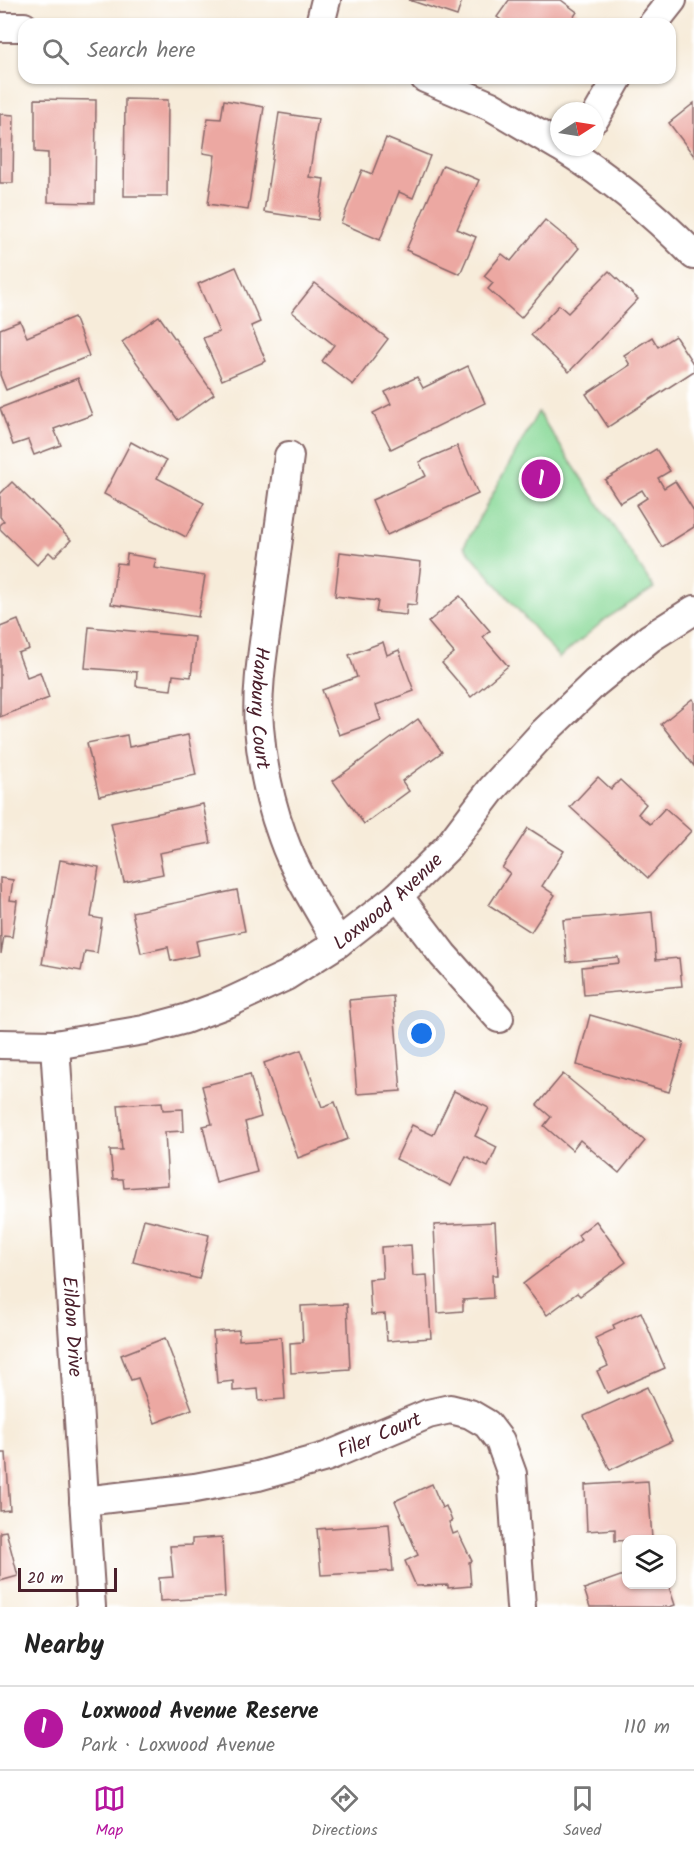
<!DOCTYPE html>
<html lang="en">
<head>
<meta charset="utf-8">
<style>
	:root { --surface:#fff; --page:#f2f2f2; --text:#222; --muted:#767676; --line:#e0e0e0; --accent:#b5179e }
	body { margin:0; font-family:Kalam,sans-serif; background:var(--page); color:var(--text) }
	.controls { position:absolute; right:18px; bottom:18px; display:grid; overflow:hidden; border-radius:12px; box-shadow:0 2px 4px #0004 }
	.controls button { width:54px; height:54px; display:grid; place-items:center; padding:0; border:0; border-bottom:2px solid var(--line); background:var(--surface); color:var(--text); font:30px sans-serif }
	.compass { position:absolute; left:550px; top:102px; width:54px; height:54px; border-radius:50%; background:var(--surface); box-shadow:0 2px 4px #0004; rotate:78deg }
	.scale { position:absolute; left:18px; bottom:15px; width:99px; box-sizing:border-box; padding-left:6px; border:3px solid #4a1f2b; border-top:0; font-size:16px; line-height:21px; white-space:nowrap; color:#4a1f2b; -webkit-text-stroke:4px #fff; paint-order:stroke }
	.you { position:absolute; left:422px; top:1034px; width:21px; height:21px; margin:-15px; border:4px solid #fff; border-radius:50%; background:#1a73e8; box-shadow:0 0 0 9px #1a73e833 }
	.badge { display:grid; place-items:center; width:39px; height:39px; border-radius:50%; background:var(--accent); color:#fff; font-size:20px; font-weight:700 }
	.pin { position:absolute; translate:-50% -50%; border:3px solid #fff; box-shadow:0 2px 6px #0006 }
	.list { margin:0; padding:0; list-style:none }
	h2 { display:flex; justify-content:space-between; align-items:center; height:78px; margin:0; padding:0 24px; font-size:26px }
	h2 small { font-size:20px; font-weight:400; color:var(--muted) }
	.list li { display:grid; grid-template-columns:39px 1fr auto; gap:18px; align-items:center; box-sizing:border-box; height:84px; padding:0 24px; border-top:2px solid var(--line) }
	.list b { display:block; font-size:22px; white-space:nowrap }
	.list p { margin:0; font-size:20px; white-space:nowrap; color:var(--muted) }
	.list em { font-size:20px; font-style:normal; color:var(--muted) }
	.icon { flex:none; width:33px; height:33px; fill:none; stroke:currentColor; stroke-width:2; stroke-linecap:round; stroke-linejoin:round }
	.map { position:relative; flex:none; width:694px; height:1607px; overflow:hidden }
	.search { position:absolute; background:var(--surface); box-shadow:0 2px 4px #0004; left:18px; right:18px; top:18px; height:66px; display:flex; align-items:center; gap:15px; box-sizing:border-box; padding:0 21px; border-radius:18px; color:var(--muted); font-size:22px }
	.sheet { height:162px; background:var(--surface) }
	nav { display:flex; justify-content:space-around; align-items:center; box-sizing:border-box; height:84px; border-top:2px solid var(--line); background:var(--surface); font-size:16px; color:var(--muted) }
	nav a { display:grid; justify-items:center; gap:3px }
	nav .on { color:var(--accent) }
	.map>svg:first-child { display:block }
</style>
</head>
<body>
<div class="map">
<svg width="694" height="1607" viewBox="0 0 694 1607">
	<rect width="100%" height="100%" fill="#fff"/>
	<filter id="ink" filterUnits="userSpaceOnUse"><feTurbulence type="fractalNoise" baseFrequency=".0167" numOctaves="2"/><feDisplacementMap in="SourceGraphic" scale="12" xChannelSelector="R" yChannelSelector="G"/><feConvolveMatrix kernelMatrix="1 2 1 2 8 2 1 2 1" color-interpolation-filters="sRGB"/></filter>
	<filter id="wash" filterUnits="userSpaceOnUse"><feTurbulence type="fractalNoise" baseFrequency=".008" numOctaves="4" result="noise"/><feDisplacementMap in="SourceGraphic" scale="24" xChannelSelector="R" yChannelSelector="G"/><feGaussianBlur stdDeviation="1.35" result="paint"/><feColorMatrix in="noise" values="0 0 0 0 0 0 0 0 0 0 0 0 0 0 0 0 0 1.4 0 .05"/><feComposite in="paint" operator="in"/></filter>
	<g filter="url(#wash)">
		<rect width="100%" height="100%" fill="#f7ecda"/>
		<polygon fill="#89d998" stroke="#6a7c62" stroke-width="1.5" points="538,412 654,588 607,618 559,658 464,546"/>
		<g id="blocks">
			<g fill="#eca8a2">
				<polygon points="409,0 462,0 457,16"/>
				<polygon points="509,0 561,0 577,12 569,24 507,24 497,17"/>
				<polygon points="35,99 96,100 95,203 48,202 48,153 35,152"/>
				<polygon points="125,99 168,100 167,196 124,196"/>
				<polygon points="224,100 264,107 248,210 208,204 215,155 203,153 208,118 221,119"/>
				<polygon points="694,103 694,156 669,123"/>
				<polygon points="279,113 318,119 309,177 324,179 318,220 264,212"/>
				<polygon points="0,114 14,115 13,183 0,183"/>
				<polygon points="386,138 430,156 413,198 399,192 380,240 341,223 362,170 372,174"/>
				<polygon points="443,165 479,180 457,229 476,237 460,274 406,250"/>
				<polygon points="545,220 579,248 521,318 488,289 493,283 484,276 502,254 511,261"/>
				<polygon points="236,267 260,322 251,326 266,361 222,380 203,338 219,332 198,284"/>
				<polygon points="609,271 638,299 569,372 531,335 559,305 568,313"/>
				<polygon points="315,283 388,339 353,385 322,361 334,345 292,312"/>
				<polygon points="159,316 214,394 178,420 122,342"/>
				<polygon points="74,317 89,356 6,390 0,375 0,329 20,321 27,337"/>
				<polygon points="675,336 694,365 694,371 608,427 586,394 630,365 624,355 652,337 658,347"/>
				<polygon points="468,366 485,403 391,449 373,413 391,404 385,392 417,377 423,388"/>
				<polygon points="78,378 92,415 54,429 61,445 34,455 28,440 13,445 0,408"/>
				<polygon points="131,442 166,461 157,478 204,503 186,537 104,494"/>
				<polygon points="457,446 478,494 387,535 372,500 426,476 419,462"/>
				<polygon points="656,449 670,471 658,478 664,488 675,481 694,511 694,527 662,547 636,505 647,498 642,490 620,503 605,480"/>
				<polygon points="12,482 71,540 54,557 49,552 37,565 0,529 0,524 4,521 0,517 0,494"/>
				<polygon points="340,552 421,562 416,605 407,604 406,615 376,612 378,601 335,596"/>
				<polygon points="127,554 156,559 154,568 205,576 198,617 111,604 117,563 126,564"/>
				<polygon points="460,596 490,631 483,637 508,666 471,697 442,663 454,653 428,622"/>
				<polygon points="18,620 29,649 18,653 27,677 40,672 49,698 0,717 0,627"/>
				<polygon points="89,627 195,637 191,677 173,675 171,690 136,686 137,672 85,668"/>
				<polygon points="383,642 387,655 399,650 414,691 376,705 381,720 339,735 322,690 357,677 349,655"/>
				<polygon points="692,699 694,701 694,766 661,724"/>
				<polygon points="418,719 442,752 402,781 409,791 364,824 333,781"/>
				<polygon points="127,735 129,747 188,735 196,775 99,796 87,743"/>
				<polygon points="598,777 611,789 620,780 646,804 638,814 650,824 665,808 691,831 648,878 570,807"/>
				<polygon points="203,804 211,843 159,853 163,874 124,882 111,823"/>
				<polygon points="528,828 564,851 542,886 555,895 531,932 489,905 510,873 502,868"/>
				<polygon points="60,860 99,867 91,917 102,919 97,953 85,951 81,971 42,964"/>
				<polygon points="0,878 13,880 10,900 17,901 12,937 4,936 1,954"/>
				<polygon points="237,890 245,931 196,941 199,955 171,961 168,947 141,953 132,912"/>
				<polygon points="652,912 656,960 679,958 682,986 584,995 582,967 619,963 618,957 567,962 563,920"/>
				<polygon points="393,996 401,1091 357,1094 349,1000"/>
				<polygon points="590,1015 684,1042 669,1092 577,1065"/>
				<polygon points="301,1050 322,1107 335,1102 348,1139 298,1158 264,1063"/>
				<polygon points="250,1074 261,1117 245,1122 257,1172 216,1183 203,1126 212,1124 202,1086"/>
				<polygon points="563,1074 645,1141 619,1173 580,1140 572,1150 544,1126 551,1117 537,1105"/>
				<polygon points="454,1091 489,1108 475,1136 497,1147 488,1167 466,1156 451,1186 396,1159 412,1125 433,1135"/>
				<polygon points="162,1102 163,1110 183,1109 184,1131 165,1132 168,1185 124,1188 123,1179 113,1179 110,1150 122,1150 118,1105"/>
				<polygon points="144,1219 209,1235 199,1279 133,1262"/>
				<polygon points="596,1221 626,1262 580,1296 577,1293 547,1315 523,1284 581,1240 578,1235"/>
				<polygon points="495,1222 498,1275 492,1275 493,1298 463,1300 463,1311 438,1313 434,1225"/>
				<polygon points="411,1245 413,1276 427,1275 431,1338 387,1341 385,1314 371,1315 369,1279 383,1278 381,1247"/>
				<polygon points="347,1304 350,1369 291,1373 290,1343 303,1342 301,1306"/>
				<polygon points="641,1312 665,1368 607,1393 597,1371 608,1366 595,1338 615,1329 613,1325"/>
				<polygon points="239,1330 239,1340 281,1337 285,1399 259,1401 258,1389 233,1391 233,1381 217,1383 213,1332"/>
				<polygon points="165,1338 192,1409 155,1423 138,1378 131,1380 121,1355"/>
				<polygon points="647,1387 672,1441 610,1470 584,1416"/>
				<polygon points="0,1453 6,1453 10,1510 0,1511"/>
				<polygon points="648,1481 652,1539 615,1541 615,1529 587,1531 585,1485"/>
				<polygon points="432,1484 442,1508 446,1506 452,1521 449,1522 453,1534 458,1532 472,1561 469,1562 471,1586 448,1588 448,1585 416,1586 405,1561 418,1555 395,1501"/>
				<polygon points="389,1524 393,1571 321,1575 317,1529"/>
				<polygon points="6,1531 18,1576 0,1581 0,1532"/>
				<polygon points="222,1537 225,1597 160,1601 159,1578 173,1577 170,1546 192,1545 192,1539"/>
				<polygon points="626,1574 626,1584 668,1584 675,1605 669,1607 590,1607 584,1589"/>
			</g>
		</g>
	</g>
	<g filter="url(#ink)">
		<use href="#blocks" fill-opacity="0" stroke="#876768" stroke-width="1.5"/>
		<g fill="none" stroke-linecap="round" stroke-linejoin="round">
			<g stroke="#876768" stroke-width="32">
				<g id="street">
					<polyline points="320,24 326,0"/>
					<polyline points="653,24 672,0"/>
					<polyline points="0,27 24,27"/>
					<polyline points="425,78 491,106 559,146"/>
					<polyline points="595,118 618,78"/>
					<path d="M561,147c48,30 93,67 133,108"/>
					<path id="s1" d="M289,456c-7,53 -14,105 -21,158 -5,37 -12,76 -9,113 3,38 11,76 24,111 13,37 36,71 55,105"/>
					<polyline points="398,896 443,955 499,1018"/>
					<path id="s2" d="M0,1044l55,1 89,-15 41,-11 43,-16 58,-27 52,-33 60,-47 50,-49 44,-58 52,-57 51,-49 55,-45 44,-28"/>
					<path id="s3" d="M55,1045l36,562"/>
					<path id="s4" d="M84,1501l111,-13 63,-12 68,-19 102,-43 22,-5 20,5 17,10 13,17 12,33 9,133"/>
				</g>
			</g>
			<use href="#street" stroke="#fff" stroke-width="28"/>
		</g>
	</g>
	<g text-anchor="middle" stroke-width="4.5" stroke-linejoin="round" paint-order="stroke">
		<g font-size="20" fill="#4a1f2b" stroke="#fff">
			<text dy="7" stroke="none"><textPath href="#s1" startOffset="254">Hanbury Court</textPath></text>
			<text dy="7" stroke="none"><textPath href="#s2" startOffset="424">Loxwood Avenue</textPath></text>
			<text dy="7" stroke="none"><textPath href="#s3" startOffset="282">Eildon Drive</textPath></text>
			<text dy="7" stroke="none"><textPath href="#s4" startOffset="304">Filer Court</textPath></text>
		</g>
	</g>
</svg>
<div class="controls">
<button><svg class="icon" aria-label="layers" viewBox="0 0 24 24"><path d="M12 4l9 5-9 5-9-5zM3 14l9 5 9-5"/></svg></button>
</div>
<svg class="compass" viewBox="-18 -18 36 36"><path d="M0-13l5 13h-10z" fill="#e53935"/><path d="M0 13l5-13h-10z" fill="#767676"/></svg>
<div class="scale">20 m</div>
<div class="you"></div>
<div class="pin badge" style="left:541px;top:479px">1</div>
<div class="search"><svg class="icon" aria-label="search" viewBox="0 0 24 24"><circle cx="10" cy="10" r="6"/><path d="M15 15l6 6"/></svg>Search here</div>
</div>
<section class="sheet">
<h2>Nearby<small></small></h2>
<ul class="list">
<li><span class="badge">1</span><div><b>Loxwood Avenue Reserve</b><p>Park · Loxwood Avenue</p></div><em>110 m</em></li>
</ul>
</section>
<nav>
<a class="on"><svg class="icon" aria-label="map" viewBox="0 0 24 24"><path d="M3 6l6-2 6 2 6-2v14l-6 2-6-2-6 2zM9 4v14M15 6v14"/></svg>Map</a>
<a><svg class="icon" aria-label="directions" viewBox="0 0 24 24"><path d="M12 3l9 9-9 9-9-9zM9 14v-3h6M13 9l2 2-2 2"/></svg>Directions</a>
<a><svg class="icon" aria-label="saved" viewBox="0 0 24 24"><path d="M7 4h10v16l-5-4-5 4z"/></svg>Saved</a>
</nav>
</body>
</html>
